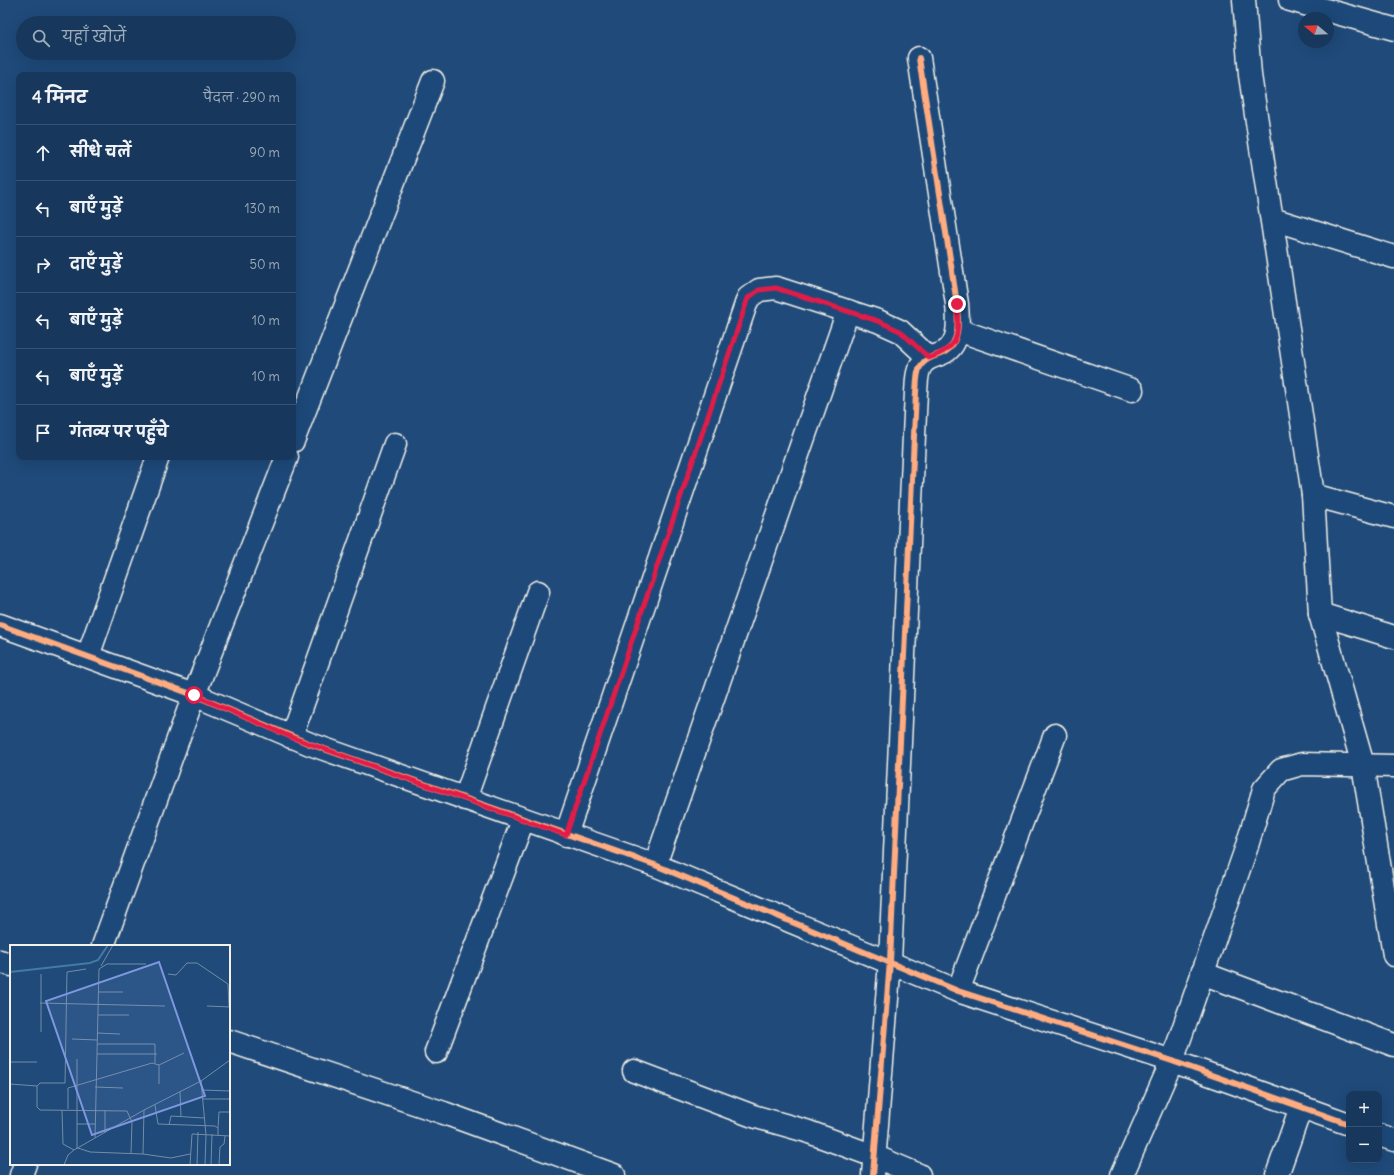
<!DOCTYPE html>
<html lang="hi">
<head>
<meta charset="utf-8">
<style>
	:root { --surface:#17385c; --page:#203f62; --text:#f1f3f6; --muted:#9eacbb; --line:#365272 }
	body { margin:0; font-family:Delius,"Playpen Sans Deva",sans-serif; background:var(--page); color:var(--text) }
	.controls { position:absolute; right:12px; bottom:12px; display:grid; overflow:hidden; border-radius:8px; box-shadow:0 4px 16px #0002 }
	.controls button { width:36px; height:36px; display:grid; place-items:center; padding:0; border:0; border-bottom:1px solid var(--line); background:var(--surface); color:var(--text); font:20px sans-serif }
	.compass { position:absolute; left:1298px; top:12px; width:36px; height:36px; border-radius:50%; background:var(--surface); box-shadow:0 4px 16px #0002; rotate:289deg }
	.stop { position:absolute; width:12px; height:12px; margin:-9px; border:3px solid #e11d48; border-radius:50%; background:#fff }
	.stop.end { background:#e11d48; border-color:#fff; box-shadow:0 1px 4px #0008 }
	.list { margin:0; padding:0; list-style:none }
	h2 { display:flex; justify-content:space-between; align-items:center; height:52px; margin:0; padding:0 16px; font-size:17px }
	h2 small { font-size:13px; font-weight:400; color:var(--muted) }
	.list li { display:grid; grid-template-columns:26px 1fr auto; gap:12px; align-items:center; box-sizing:border-box; height:56px; padding:0 16px; border-top:1px solid var(--line) }
	.list b { display:block; font-size:15px; white-space:nowrap }
	.list em { font-size:13px; font-style:normal; color:var(--muted) }
	.icon { flex:none; width:22px; height:22px; fill:none; stroke:currentColor; stroke-width:2; stroke-linecap:round; stroke-linejoin:round }
	.map { position:relative; flex:none; width:1394px; height:1175px; overflow:hidden }
	.search { position:absolute; background:var(--surface); box-shadow:0 4px 16px #0002; left:16px; top:16px; width:280px; height:44px; display:flex; align-items:center; gap:10px; box-sizing:border-box; padding:0 14px; border-radius:22px; color:var(--muted); font-size:15px }
	.panel { position:absolute; background:var(--surface); box-shadow:0 4px 16px #0002; left:16px; top:72px; width:280px; height:388px; border-radius:8px }
	.map>svg:first-child { display:block }
</style>
</head>
<body>
<div class="map">
<svg width="1394" height="1175" viewBox="0 0 1394 1175">
	<rect width="100%" height="100%" fill="#1f4a7a"/>
	<filter id="ink" filterUnits="userSpaceOnUse"><feTurbulence type="fractalNoise" baseFrequency=".025" numOctaves="2"/><feDisplacementMap in="SourceGraphic" scale="8" xChannelSelector="R" yChannelSelector="G"/><feConvolveMatrix kernelMatrix="1 2 1 2 8 2 1 2 1" color-interpolation-filters="sRGB"/></filter>
	<g filter="url(#ink)">
		<g fill="none" stroke-linecap="round" stroke-linejoin="round">
			<g stroke="#f4f1e8" stroke-width="25">
				<g id="minor">
					<polyline points="1244,0 1250,75 1313,495 1320,614 1363,765 1394,955"/>
					<polyline points="1290,0 1394,29"/>
					<polyline points="1272,219 1394,257"/>
					<polyline points="958,330 1132,390"/>
					<polyline points="293,441 433,81"/>
					<polyline points="1313,495 1394,517"/>
					<polyline points="1320,614 1394,637"/>
					<polyline points="0,625 194,695 310,744 655,865 958,991 1172,1061 1349,1124"/>
					<polyline points="88,656 158,457"/>
					<polyline points="291,737 395,444"/>
					<polyline points="465,799 538,592"/>
					<polyline points="566,835 748,298 759,290 776,288 878,321 900,331 929,358"/>
					<polyline points="655,865 848,311"/>
					<polyline points="103,946 194,695 287,457"/>
					<polyline points="0,961 11,965"/>
					<polyline points="1202,973 1394,1045"/>
					<polyline points="958,991 1055,735"/>
					<polyline points="229,1041 444,1113 614,1175"/>
					<polyline points="436,1052 523,820"/>
					<polyline points="634,1071 753,1116 806,1131 874,1156 919,1175"/>
					<polyline points="1379,1135 1394,1140"/>
					<polyline points="21,1175 25,1164"/>
					<path d="M873,1175l17,-214 26,-569c1,-9 0,-22 7,-29 6,-7 15,-7 22,-11 16,-10 13,-33 12,-48l-38,-246"/>
					<polyline points="1122,1175 1172,1061 1246,849 1264,789 1281,770 1302,764 1394,766"/>
					<polyline points="1277,1175 1301,1107"/>
				</g>
			</g>
			<use href="#minor" stroke="#1f4a7a" stroke-width="22"/>
			<g stroke="#1f4a7a" stroke-width="8">
				<g id="cycleway">
					<polyline points="0,625 194,695 310,744 655,865 958,991 1172,1061 1349,1124"/>
					<path d="M873,1175l17,-214 26,-569c1,-9 0,-22 7,-29 6,-7 15,-7 22,-11 16,-10 13,-33 12,-48l-38,-246"/>
				</g>
			</g>
			<use href="#cycleway" stroke="#ffac80" stroke-width="6"/>
		</g>
	</g>
	<g fill="none" stroke-linecap="round" stroke-linejoin="round" filter="url(#ink)">
		<path stroke="#e11d48" stroke-width="5" d="M194,695l97,42 275,98 182,-537 11,-8 17,-2 102,33 22,10 29,27c33,-12 29,-23 28,-54"/>
	</g>
	<g transform="translate(10 945)">
		<rect width="220" height="220" fill="#1f4a7a"/>
		<path fill="none" stroke="#447ba0" stroke-width="2" d="M0,27l80,-9 8,-3 10,-15"/>
		<path fill="none" stroke="#748da6" stroke-width="1" d="M91,21l12,-21M158,29l8,1 11,-12h10l31,21 1,23M89,47h24M30,58l125,3M197,61l23,1M88,70h31M31,87v-58M87,88l23,1M62,94l25,1M87,99h58v19M87,109h60M0,117h27M191,136l5,54 -1,30M0,139l27,2v21l3,3 87,1 5,11 -1,31M149,139v-19M27,141l3,-3h25l2,-111 19,-3M85,142l28,1M192,145l28,1M170,147l1,24M192,154h28M145,160l3,19 57,2 3,2v7M58,164v-21l84,-25 7,2 25,-12M52,165l1,34 11,6M67,179h18M159,180l2,-9 33,2M208,183l1,-16h11M95,188v-23M85,193l4,-169 8,-5h39M68,203l12,4 53,2 28,4 19,-4M67,204v-90M133,209l1,-44M220,219v-25M54,220l4,-10 6,-5 70,-40 57,-29 29,-21M180,220l2,-31 38,2M187,220l1,-33M201,220l1,-31M209,220l1,-18 4,-3 1,-8"/>
		<path fill="#7e97df" fill-opacity="0.15" stroke="#7e97df" stroke-width="2" d="M149,17l46,134 -113,39 -46,-134z"/>
		<rect width="220" height="220" fill="none" stroke="#f4f1e8" stroke-width="2"/>
	</g>
</svg>
<div class="controls">
<button>+</button>
<button>−</button>
</div>
<svg class="compass" viewBox="-18 -18 36 36"><path d="M0-13l5 13h-10z" fill="#e53935"/><path d="M0 13l5-13h-10z" fill="#9eacbb"/></svg>
<div class="stop" style="left:194px;top:695px"></div>
<div class="stop end" style="left:957px;top:304px"></div>
<div class="search"><svg class="icon" aria-label="search" viewBox="0 0 24 24"><circle cx="10" cy="10" r="6"/><path d="M15 15l6 6"/></svg>यहाँ खोजें</div>
<section class="panel">
<h2>4 मिनट<small>पैदल · 290 m</small></h2>
<ul class="list">
<li><svg class="icon" aria-label="ahead" viewBox="0 0 24 24"><path d="M12 20V5M6 11l6-6 6 6"/></svg><div><b>सीधे चलें</b></div><em>90 m</em></li>
<li><svg class="icon" aria-label="left" viewBox="0 0 24 24"><path d="M17 20v-9H6M10 6l-5 5 5 5"/></svg><div><b>बाएँ मुड़ें</b></div><em>130 m</em></li>
<li><svg class="icon" aria-label="right" viewBox="0 0 24 24"><path d="M7 20v-9h11M14 6l5 5-5 5"/></svg><div><b>दाएँ मुड़ें</b></div><em>50 m</em></li>
<li><svg class="icon" aria-label="left" viewBox="0 0 24 24"><path d="M17 20v-9H6M10 6l-5 5 5 5"/></svg><div><b>बाएँ मुड़ें</b></div><em>10 m</em></li>
<li><svg class="icon" aria-label="left" viewBox="0 0 24 24"><path d="M17 20v-9H6M10 6l-5 5 5 5"/></svg><div><b>बाएँ मुड़ें</b></div><em>10 m</em></li>
<li><svg class="icon" aria-label="arrive" viewBox="0 0 24 24"><path d="M6 21V4h12l-3 4 3 4H6"/></svg><div><b>गंतव्य पर पहुँचे</b></div></li>
</ul>
</section>
</div>
</body>
</html>
